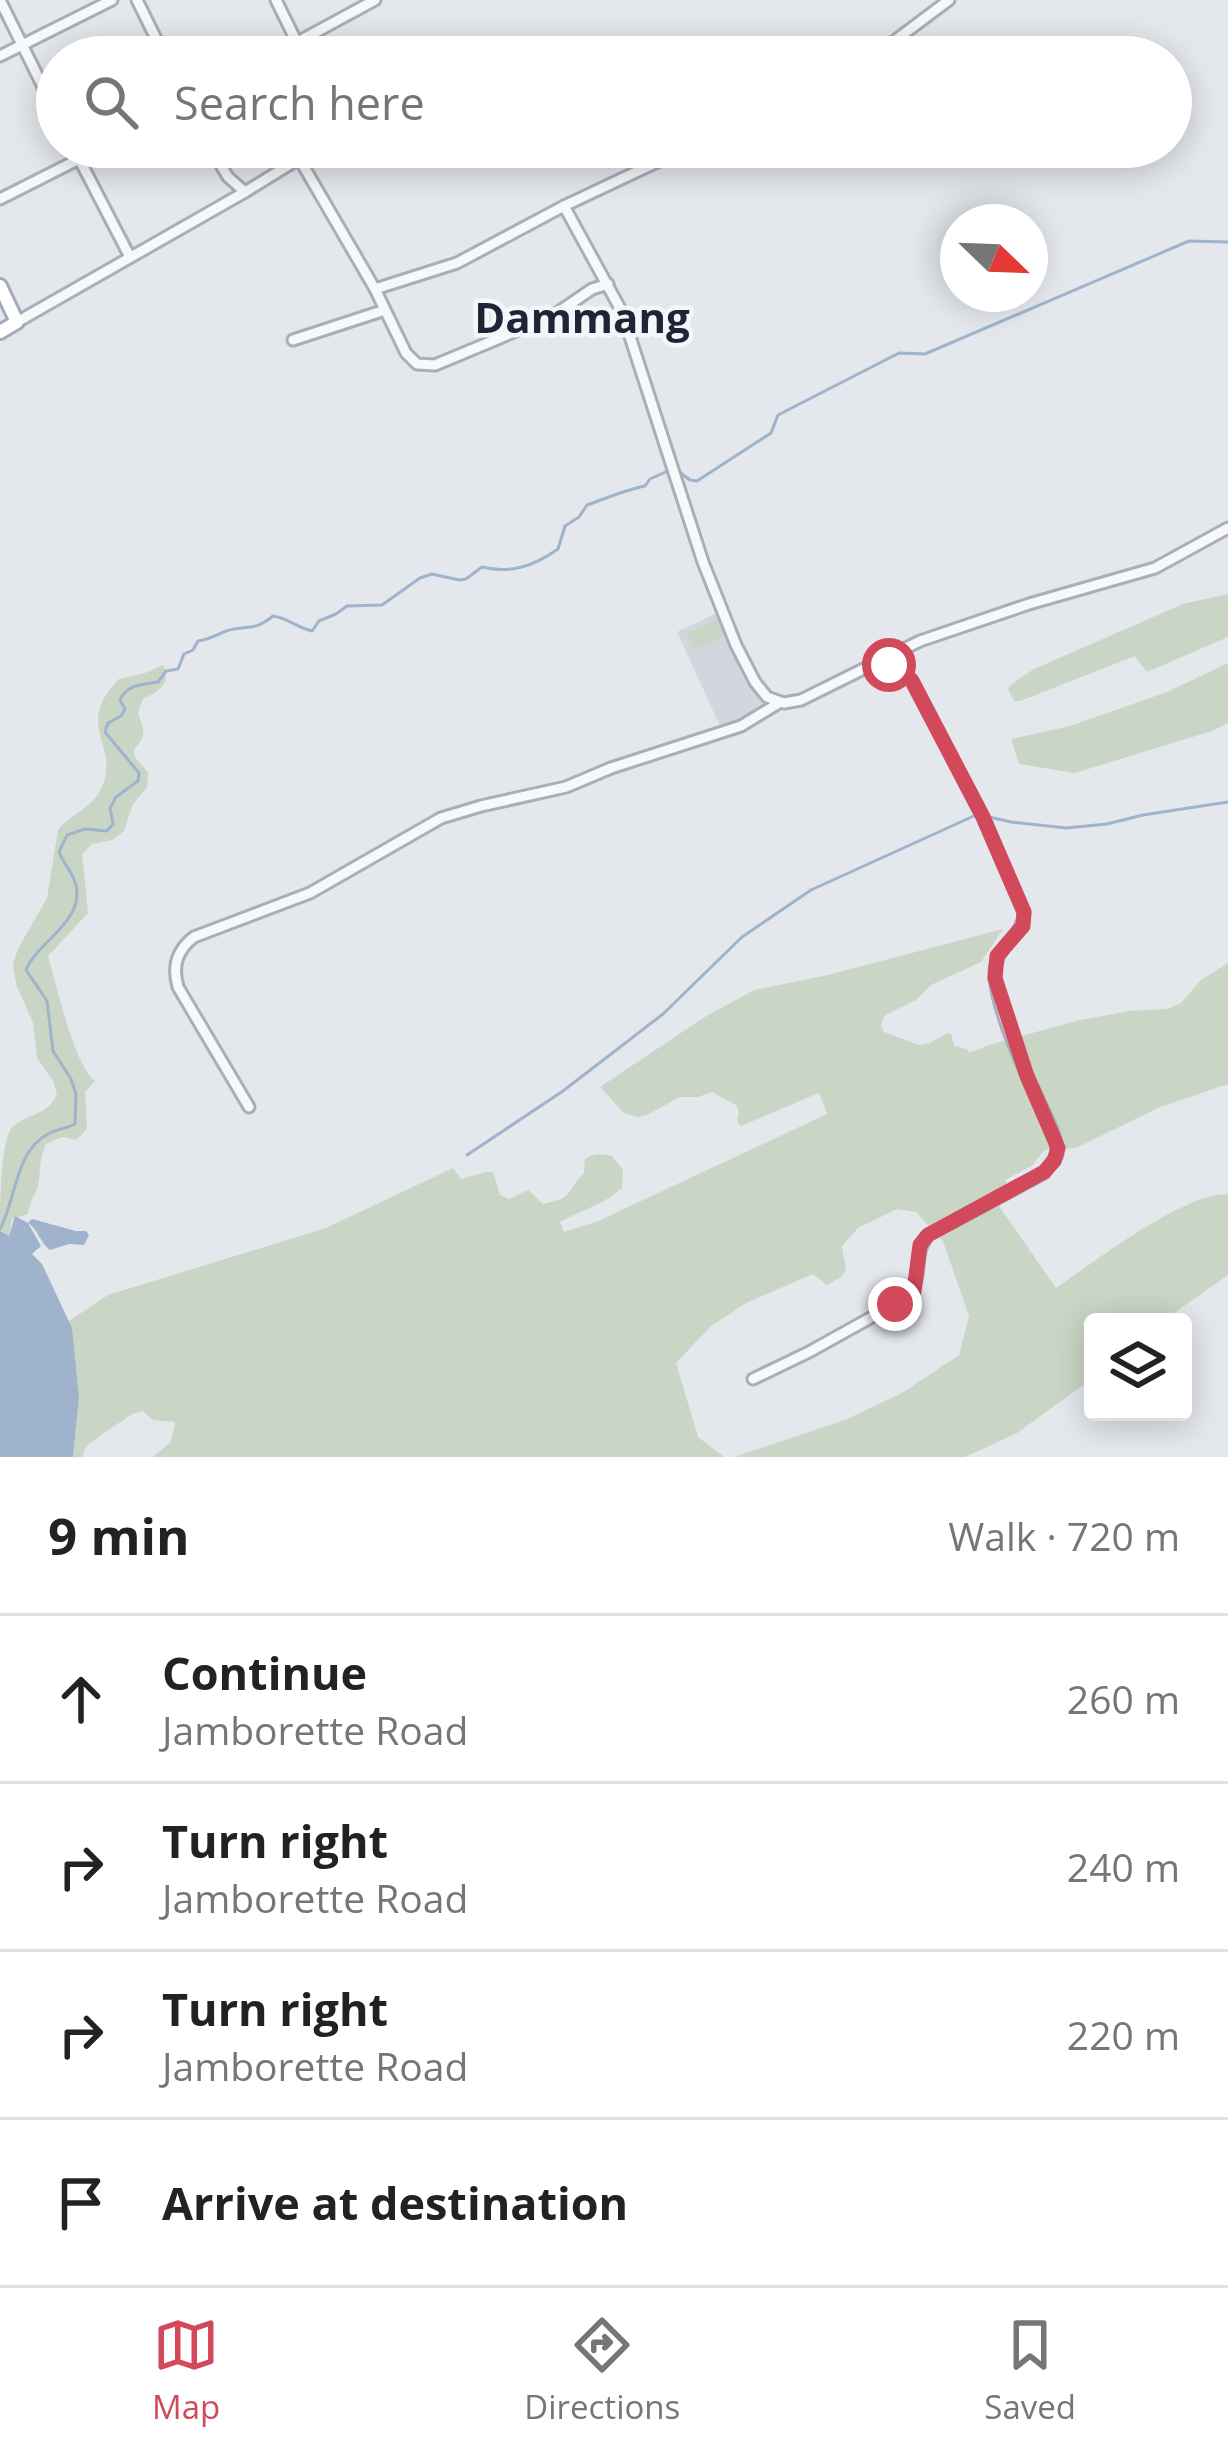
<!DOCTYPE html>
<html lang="en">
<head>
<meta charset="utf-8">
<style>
	:root { --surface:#fff; --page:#f6f6f6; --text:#222; --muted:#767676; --line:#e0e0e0; --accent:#d1495b }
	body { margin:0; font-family:"Open Sans",sans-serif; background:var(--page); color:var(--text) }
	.controls { position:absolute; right:36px; bottom:36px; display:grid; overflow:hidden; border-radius:12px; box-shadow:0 6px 30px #0003 }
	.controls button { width:108px; height:108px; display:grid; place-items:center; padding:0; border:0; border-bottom:3px solid var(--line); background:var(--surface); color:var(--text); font:60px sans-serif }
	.compass { position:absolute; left:940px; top:204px; width:108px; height:108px; border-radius:50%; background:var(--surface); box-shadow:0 6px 30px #0003; rotate:113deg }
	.stop { position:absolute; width:36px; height:36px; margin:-27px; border:9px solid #d1495b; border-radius:50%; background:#fff }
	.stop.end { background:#d1495b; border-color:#fff; box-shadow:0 3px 12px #0008 }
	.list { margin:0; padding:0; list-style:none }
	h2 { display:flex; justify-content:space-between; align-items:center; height:156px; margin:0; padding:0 48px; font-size:51px }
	h2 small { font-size:39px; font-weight:400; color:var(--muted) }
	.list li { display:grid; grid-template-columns:78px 1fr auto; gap:36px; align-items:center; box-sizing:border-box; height:168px; padding:0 48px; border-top:3px solid var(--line) }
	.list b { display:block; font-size:45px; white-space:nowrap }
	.list p { margin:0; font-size:39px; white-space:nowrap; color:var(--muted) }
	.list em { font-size:39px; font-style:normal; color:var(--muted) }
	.icon { flex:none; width:66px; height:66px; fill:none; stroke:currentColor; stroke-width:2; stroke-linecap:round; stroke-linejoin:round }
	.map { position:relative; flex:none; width:1228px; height:1457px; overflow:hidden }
	.search { position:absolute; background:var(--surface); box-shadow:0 6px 30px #0003; left:36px; right:36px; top:36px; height:132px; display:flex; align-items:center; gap:30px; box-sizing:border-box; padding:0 42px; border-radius:66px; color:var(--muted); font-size:45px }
	.sheet { height:828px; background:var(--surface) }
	nav { display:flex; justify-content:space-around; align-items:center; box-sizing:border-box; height:168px; border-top:3px solid var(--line); background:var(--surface); font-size:33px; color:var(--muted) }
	nav a { display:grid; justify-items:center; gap:6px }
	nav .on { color:var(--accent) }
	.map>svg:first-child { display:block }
</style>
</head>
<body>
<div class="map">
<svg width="1228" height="1457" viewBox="0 0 1228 1457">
	<rect width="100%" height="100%" fill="#e4e7ec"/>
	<polygon fill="#d2d6de" points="721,611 764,709 721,728 677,632"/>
	<g fill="#c9d6c5">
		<polygon points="1228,594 1228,637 1147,672 1135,656 1020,701 1014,701 1008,689 1012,684 1034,669 1183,604"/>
		<polygon points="719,618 726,636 694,649 687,632"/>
		<polygon points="1228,663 1228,723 1212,731 1075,773 1019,764 1011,739 1070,726 1167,692"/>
		<path d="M163,665c9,20 -5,26 -20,34l-5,13c6,21 10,20 -4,38l1,7 13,16 -1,14 -14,17 -9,27 -12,9 -20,4 -10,10 6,59 -40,43c9,30 25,107 47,125l-10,11 2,37 -11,11 -14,-3 -16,7c-7,14 -5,26 -8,41 -3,11 -9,17 -10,29l-16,5 -3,18 -9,-6c0,-25 0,-88 12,-104 16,-14 36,-11 45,-33l-4,-13 -16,-23 -4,-35 -17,-39 -3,-21 6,-16 28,-49 11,-68c12,-16 34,-22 43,-41 21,-44 -29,-62 18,-110l26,-6z"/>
		<path d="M1003,929l-22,33 -50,23 -15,15 -31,15 -4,10 3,7 35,13 11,-2 18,-10 3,1 3,12 13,3 2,4 20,-8 91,-25 50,-9 37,-2 14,-6 20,-23 27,-17v121l-68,23 -84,41 -32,2 -11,15 -28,15 6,15 -12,11 57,82c39,-26 125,-94 172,-94v81l-67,47h-68v56l-76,55 -52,24h-231l111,-37 57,-27 57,-38 10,-39 -26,-75 -27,-29 -19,-3 -39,19 -16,18 4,24 -5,7 -14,8 -14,-11 -67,29 -36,24 -34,36 22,74 26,20h-571l18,-15 4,-20 -22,-2 -10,-9 -11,3 -45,31 -5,12h-9l6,-59 -10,-77 39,-26 218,-67 127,-60 8,11 25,-7h7l7,23 9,4 19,-9 15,14c33,-7 22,-12 41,-31l1,-14c8,-6 18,-5 27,-3l11,14 -1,18c-18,16 -40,22 -62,34l4,10 32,-10 231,-108 -8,-21 -78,33 -4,-4 2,-10 -3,-7 -24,-13 -14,5h-18l-33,18 -10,2 -13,-4 -24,-26 103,-69 51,-28 74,-15z"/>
	</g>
	<path fill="#9fb4cc" d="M15,1216l13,7 4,-4 44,12h10l3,4 -5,10 -15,-1 -19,6c-10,-7 -12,-21 -22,-27l13,23 -9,8 10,10 30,64 7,70 -6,59h-73v-226l9,5z"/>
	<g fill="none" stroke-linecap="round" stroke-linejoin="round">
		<g stroke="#9fb4cc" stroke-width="3">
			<polyline points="678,471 690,480 697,481 771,433 778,415 899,353 925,354 1189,241 1228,242"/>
			<polyline points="985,816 1011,822 1066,828 1107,824 1143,815 1228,802"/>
			<polyline points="467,1155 563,1091 663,1014 742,937 811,890 976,815"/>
			<path d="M0,1229c16,-29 15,-78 48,-95 8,-5 18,-5 27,-10l1,-30 -5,-15 -18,-28 -6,-50 -21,-31c12,-30 64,-51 48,-91 -4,-9 -11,-17 -15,-27l8,-17 18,-6 22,2 6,-7 -3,-16 6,-11 22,-16 1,-8 -34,-41 3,-9 13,-7 4,-7 -5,-9c7,-16 22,-15 38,-18l8,-11 12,-2 6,-15 9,-4 5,-9c12,-2 18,-6 28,-10 20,-7 26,2 47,-15 15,2 25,12 39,15l7,-10 17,-7 11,-8 35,-1 38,-27 12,-4 27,6 7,-1 16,-12c29,7 52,-1 76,-18l7,-23 14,-9 8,-12c20,-7 38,-15 58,-19l5,-7 20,-9"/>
		</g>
		<g stroke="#a9aeb7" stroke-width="15">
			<g id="minor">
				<polyline points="0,0 57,115"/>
				<polyline points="137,0 165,57"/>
				<polyline points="276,0 304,57"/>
				<polyline points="0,56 112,0"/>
				<polyline points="270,57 375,0"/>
				<polyline points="873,57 949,0"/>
				<polyline points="73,147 130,257"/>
				<polyline points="210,147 228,177 245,192"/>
				<polyline points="300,160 375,289 406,353 417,364 435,365 495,340 557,313 592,289 608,284"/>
				<polyline points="0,199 103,147"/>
				<polyline points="564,206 622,312 703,562 736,645 755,682 767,697 784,703 801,700 920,641 1029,604 1155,568 1228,528"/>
				<polyline points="375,289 457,263 564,206 689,147"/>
				<polyline points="17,322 245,192 318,147"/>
				<polyline points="293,340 385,310"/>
				<path d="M249,1107l-71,-120c-6,-21 -1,-37 16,-50l116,-44 131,-75 40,-12 85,-19 45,-19 130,-42 38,-23"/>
				<path d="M753,1379l56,-27 99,-55c16,-18 4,-43 20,-62l116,-62 13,-18c1,-21 -14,-43 -22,-62 -14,-30 -37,-83 -40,-116 -2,-34 29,-38 29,-65l-41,-95 -71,-136 -14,-13 -21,-5"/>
			</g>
		</g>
		<g stroke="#a3abb8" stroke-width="18">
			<polyline id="major" points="0,286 17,322 0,332"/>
		</g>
		<use href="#minor" stroke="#f7f8fa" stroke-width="9"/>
		<use href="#major" stroke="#fff" stroke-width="12"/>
	</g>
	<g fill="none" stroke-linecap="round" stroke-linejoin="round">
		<polyline stroke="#d1495b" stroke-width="15" points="889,665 906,674 912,681 983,817 1024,912 1023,926 997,956 995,978 1027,1076 1058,1148 1054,1161 1044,1172 928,1235 920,1245 914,1291 895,1304"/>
	</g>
	<g text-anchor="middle" stroke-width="9" stroke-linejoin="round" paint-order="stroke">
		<g font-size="42" font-weight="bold" fill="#1d2536" stroke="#f4f6f9">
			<text x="582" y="333">Dammang</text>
		</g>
	</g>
</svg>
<div class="controls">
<button><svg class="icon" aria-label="layers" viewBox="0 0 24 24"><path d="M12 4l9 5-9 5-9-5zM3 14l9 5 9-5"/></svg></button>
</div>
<svg class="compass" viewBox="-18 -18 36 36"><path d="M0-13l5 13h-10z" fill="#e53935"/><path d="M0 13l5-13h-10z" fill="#767676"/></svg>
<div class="stop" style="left:889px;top:665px"></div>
<div class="stop end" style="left:895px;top:1304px"></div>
<div class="search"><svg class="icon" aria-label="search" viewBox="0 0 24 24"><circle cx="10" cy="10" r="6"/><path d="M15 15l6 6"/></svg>Search here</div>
</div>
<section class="sheet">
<h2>9 min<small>Walk · 720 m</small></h2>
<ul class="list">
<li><svg class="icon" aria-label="ahead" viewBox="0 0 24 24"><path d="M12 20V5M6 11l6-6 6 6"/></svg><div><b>Continue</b><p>Jamborette Road</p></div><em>260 m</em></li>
<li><svg class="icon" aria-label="right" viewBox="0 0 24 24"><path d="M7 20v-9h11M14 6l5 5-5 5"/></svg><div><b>Turn right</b><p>Jamborette Road</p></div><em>240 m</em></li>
<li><svg class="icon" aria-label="right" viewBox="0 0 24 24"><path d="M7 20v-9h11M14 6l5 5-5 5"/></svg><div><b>Turn right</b><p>Jamborette Road</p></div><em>220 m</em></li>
<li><svg class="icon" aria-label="arrive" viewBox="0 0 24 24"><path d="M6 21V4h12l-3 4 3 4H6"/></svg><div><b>Arrive at destination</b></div></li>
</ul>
</section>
<nav>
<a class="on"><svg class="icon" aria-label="map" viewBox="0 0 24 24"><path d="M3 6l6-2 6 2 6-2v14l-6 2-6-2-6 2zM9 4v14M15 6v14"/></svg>Map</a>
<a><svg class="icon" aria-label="directions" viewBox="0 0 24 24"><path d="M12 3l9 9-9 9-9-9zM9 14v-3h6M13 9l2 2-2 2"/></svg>Directions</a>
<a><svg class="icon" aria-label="saved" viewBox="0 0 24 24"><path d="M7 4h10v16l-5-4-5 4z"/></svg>Saved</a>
</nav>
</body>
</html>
